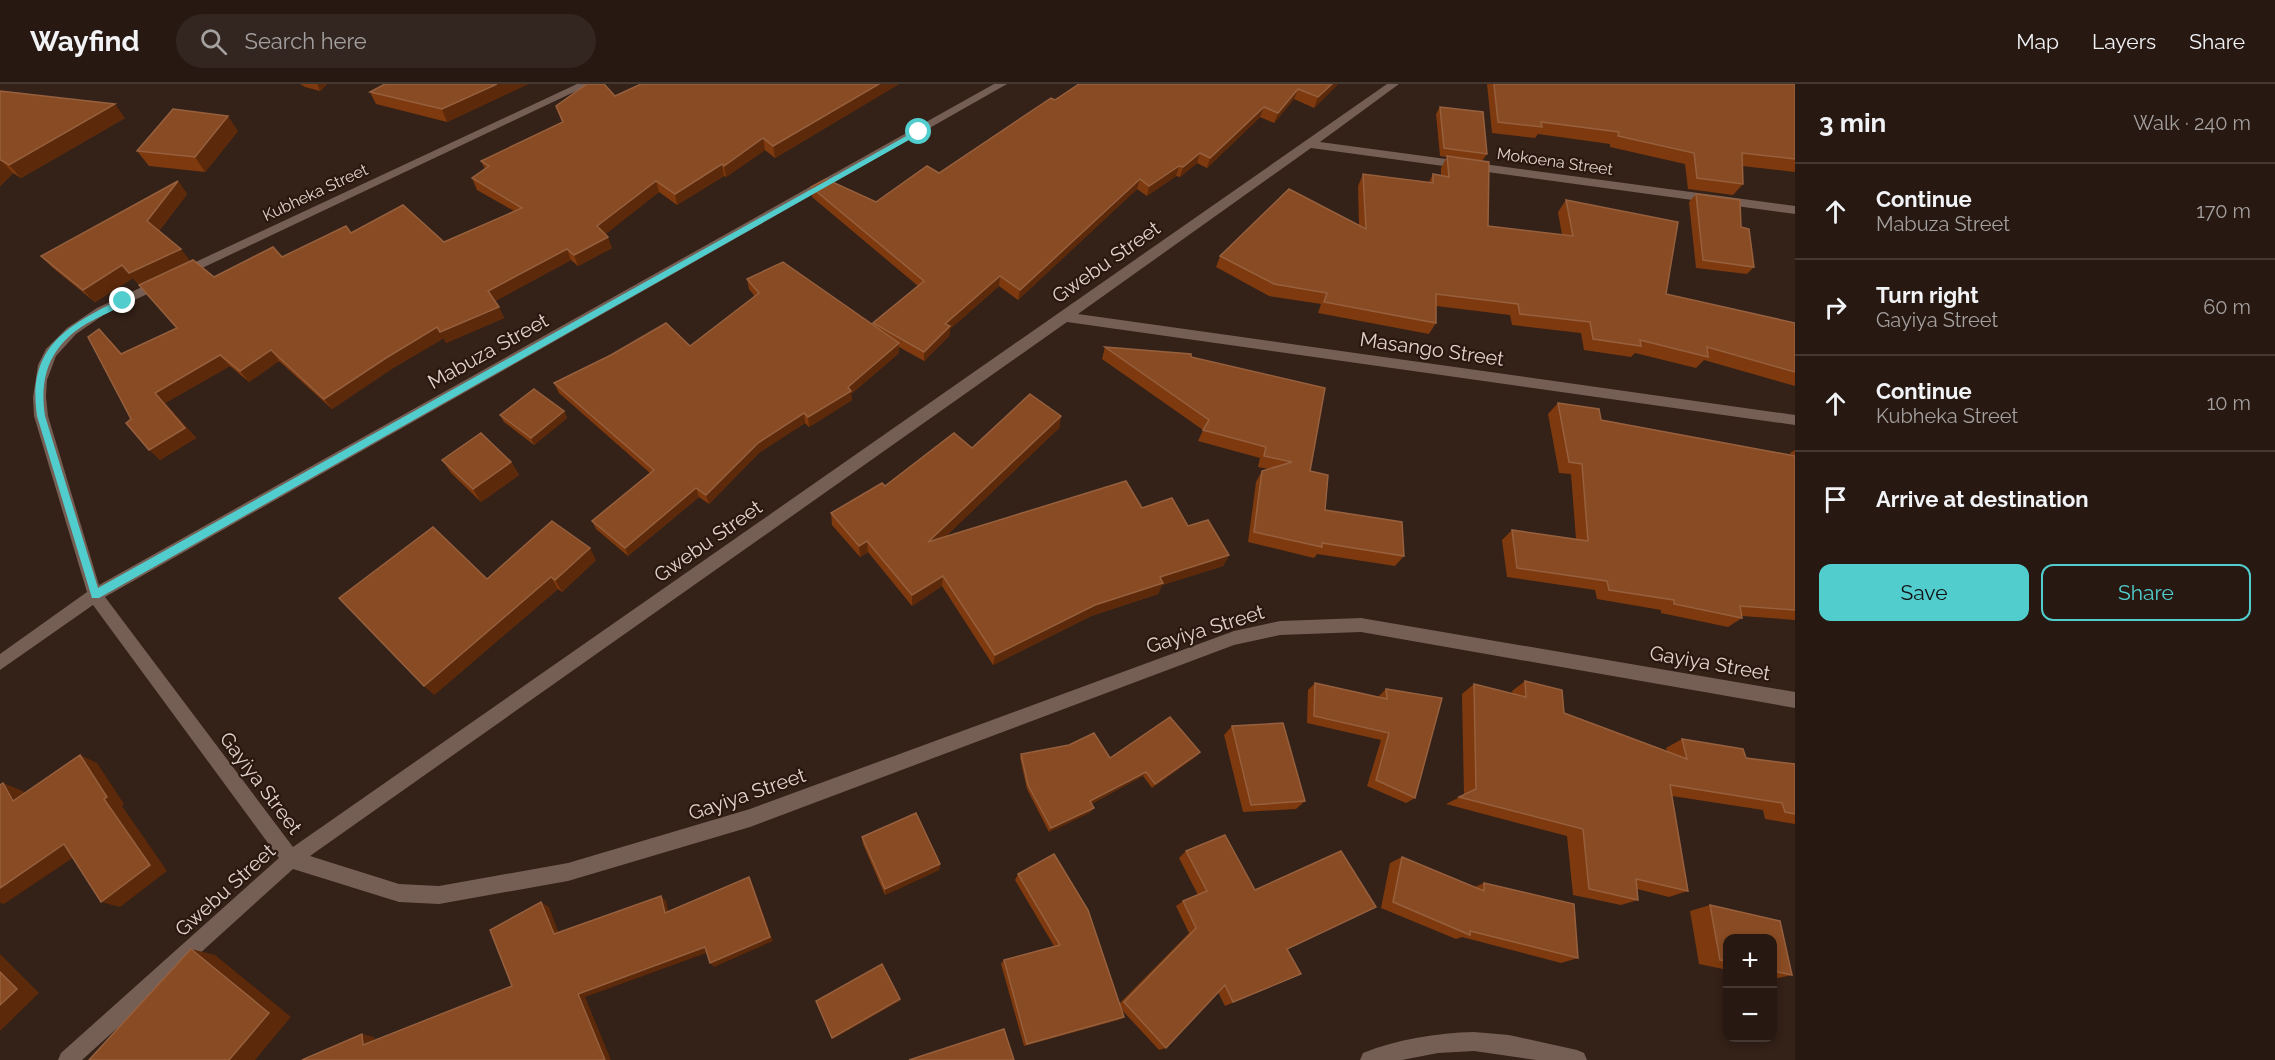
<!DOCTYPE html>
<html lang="en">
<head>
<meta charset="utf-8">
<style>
	:root { --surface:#271912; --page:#332620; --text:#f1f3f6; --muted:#a4a09f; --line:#433832; --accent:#52cdce }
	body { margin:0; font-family:Raleway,sans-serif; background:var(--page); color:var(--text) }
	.controls { position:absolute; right:18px; bottom:18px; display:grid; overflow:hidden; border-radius:12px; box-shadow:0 3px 9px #0003 }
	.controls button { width:54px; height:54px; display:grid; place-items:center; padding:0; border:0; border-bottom:2px solid var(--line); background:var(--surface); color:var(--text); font:30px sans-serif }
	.stop { position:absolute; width:18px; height:18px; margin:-14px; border:4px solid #52cdce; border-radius:50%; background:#fff }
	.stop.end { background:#52cdce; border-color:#fff; box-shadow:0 2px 6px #0008 }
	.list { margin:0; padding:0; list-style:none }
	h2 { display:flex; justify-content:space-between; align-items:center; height:78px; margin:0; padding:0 24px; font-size:26px }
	h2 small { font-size:20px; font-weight:400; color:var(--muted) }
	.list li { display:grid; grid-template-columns:39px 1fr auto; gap:18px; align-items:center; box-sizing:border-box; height:96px; padding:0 24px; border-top:2px solid var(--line) }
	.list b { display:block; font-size:22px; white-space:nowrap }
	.list p { margin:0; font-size:20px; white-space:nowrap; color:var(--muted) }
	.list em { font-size:20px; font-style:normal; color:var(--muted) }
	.actions { display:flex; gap:12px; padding:18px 24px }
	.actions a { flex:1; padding:14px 0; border:2px solid var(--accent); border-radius:12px; text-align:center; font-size:21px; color:var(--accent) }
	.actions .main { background:var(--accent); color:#111 }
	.icon { flex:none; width:33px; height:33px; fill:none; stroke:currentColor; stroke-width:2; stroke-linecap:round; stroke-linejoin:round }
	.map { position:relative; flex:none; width:1795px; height:976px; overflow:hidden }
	header { display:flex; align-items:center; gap:36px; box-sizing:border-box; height:84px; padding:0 30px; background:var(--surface); border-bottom:2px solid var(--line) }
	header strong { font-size:28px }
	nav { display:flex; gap:33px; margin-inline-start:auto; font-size:21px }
	.search { width:420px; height:54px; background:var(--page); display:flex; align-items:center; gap:15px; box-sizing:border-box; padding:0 21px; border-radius:33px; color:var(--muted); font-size:22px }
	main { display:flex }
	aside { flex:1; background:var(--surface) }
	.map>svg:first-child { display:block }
</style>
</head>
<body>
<header>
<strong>Wayfind</strong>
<div class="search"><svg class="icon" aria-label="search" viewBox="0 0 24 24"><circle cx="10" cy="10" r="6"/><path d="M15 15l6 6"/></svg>Search here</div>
<nav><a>Map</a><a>Layers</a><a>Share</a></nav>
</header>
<main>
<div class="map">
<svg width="1795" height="976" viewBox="0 0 1795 976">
	<rect width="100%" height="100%" fill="#342118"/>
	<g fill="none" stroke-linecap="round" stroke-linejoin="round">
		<g fill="#755f55" fill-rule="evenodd">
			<polygon points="577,0 591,0 105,230 76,250 56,272 47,296 46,313 48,332 99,501 994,0 1007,0 105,513 293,763 1387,0 1399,0 1320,58 1795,122 1795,130 1311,64 1078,230 1795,331 1795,341 1067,238 310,772 399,800 439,802 568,779 750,725 1234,547 1280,537 1361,534 1795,608 1795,624 1361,548 1280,551 1234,561 750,743 568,797 439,820 399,818 293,785 82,976 58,976 61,969 279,774 93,521 0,586 0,570 87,508 34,332 33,313 38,281 46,265 67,244 97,224"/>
			<path d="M1474,948l35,3 68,15 7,3 3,7h-51l-62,-9 -36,2 -36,7h-42l3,-7c35,-14 73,-20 111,-21z"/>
		</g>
	</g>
	<g fill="#7e3a0e">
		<polygon points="300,0 327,0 320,7 305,3"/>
		<polygon points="528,0 447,38 376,20 370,8"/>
		<polygon points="641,0 899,0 775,74 765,66 726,93 724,92 677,121 659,108 605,150 612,164 578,182 571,176 495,217 504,234 446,259 444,254 393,284 332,325 279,277 249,298 230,282 165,319 196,354 160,376 131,335 110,256 122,270 177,244 133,194 95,218 53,184 41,172 178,97 187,110 159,147 190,177 214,193 282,173 351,149 444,158 514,127 477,106 472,94 485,85 481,77 562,38 556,22 615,12"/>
		<polygon points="1079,0 1338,0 1314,24 1294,15 1274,39 1260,33 1207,84 1197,79 1180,93 1176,92 1147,112 1137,105 1018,216 999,202 950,245 949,252 924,277 899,263 899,269 851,310 852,316 809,343 805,339 760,368 709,420 699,413 628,472 596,445 592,437 650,389 559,309 554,299 690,262 755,213 749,205 747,195 873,241 873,239 918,202 812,113 811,103 876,118 939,89"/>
		<polygon points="1487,0 1795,0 1795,88 1742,82 1743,100 1733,111 1688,105 1685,80 1610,63 1610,60 1538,50 1535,54 1492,49"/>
		<polygon points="0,7 125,34 21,94 13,89 0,102"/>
		<polygon points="1440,23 1487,70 1482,77 1488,142 1562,151 1558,128 1566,116 1666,210 1795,239 1795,302 1704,276 1696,284 1635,269 1631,273 1584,266 1581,249 1512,241 1510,231 1436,222 1436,239 1429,250 1318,229 1321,220 1269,212 1216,183 1220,172 1359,141 1358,102 1363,90 1429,98 1433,90 1441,91 1441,84 1447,73 1440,72 1436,30"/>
		<polygon points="238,47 205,88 149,82 137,67"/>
		<polygon points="1696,110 1741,143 1754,183 1747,190 1696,184 1689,118"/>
		<polygon points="1105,263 1191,273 1310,387 1325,426 1404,472 1395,482 1317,470 1314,474 1248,458 1256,398 1262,387 1269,385 1258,383 1260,374 1198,357 1203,346 1102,275"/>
		<polygon points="1558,319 1601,336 1791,371 1790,369 1795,366 1795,536 1742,532 1742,534 1728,543 1661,529 1661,526 1597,515 1595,506 1507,493 1502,456 1512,446 1576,455 1571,390 1559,389 1548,330"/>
		<polygon points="564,327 567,334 534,361 504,338 500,331"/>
		<polygon points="1061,332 1059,344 945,453 1142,424 1188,442 1229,471 1223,482 1162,501 1158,510 1091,532 993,581 942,502 912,522 868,468 860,473 832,441 831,429 885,402 972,364"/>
		<polygon points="442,376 511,378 519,391 481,418 451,389"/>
		<polygon points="596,476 562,508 558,505 434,611 487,495"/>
		<polygon points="1525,597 1564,629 1667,667 1666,664 1682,655 1746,674 1795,680 1795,740 1765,735 1763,726 1672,712 1688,807 1669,813 1637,805 1638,816 1621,821 1573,811 1567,752 1446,720 1464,711 1462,610 1474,600 1513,610 1512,607"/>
		<polygon points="1315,599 1378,613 1386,605 1415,714 1406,719 1367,702 1381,656 1307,639 1308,606"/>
		<polygon points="1232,642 1305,717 1296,725 1243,728 1224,651"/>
		<polygon points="1200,668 1197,672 1152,704 1143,692 1091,720 1091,728 1049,748 1027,705 1020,674 1021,670 1110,674"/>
		<polygon points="862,753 940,780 939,786 885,811 863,760"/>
		<polygon points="1186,767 1287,865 1301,890 1225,922 1218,908 1166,964 1159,966 1121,925 1124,933 1118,936 1024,962 1001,880 1004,876 1054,862 1015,796 1018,790 1119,920 1189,849 1176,822 1183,817 1198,811 1179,774"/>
		<polygon points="1402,773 1475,803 1484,799 1578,874 1561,879 1462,853 1456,855 1381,824 1390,779"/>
		<polygon points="1710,821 1780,837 1792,891 1773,895 1773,855 1728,855 1728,886 1699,880 1690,827"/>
	</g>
	<g fill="#5c290a">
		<polygon points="317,0 327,0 320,7"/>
		<polygon points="497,0 528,0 447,38 442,25"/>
		<polygon points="879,0 899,0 775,74 773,62"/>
		<polygon points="1332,0 1338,0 1314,24 1318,13"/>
		<polygon points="1298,5 1294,15 1274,39 1278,29"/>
		<polygon points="115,20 125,34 21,94 9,81"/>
		<polygon points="1264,23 1260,33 1207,84 1210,74"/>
		<polygon points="228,32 238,47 205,88 195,73"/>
		<polygon points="763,54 765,66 726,93 724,82"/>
		<polygon points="1200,69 1197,79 1180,93 1183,83"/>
		<polygon points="0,76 1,76 13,89 0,102"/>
		<polygon points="722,80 724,92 677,121 675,110"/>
		<polygon points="1179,82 1176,92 1147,112 1149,102"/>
		<polygon points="1140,95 1137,105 1018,216 1020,206"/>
		<polygon points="178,97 187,110 157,149 147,137"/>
		<polygon points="656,97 659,108 601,154 597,142"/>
		<polygon points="608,153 612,164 578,182 574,171"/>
		<polygon points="181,165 191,178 140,201 133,194 95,218 83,206 122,181"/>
		<polygon points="567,165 571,176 494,218 488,207"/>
		<polygon points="1000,192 999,202 950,245 949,252 924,277 924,268 945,240"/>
		<polygon points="499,223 504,234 446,259 440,248"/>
		<polygon points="437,243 444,254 393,284 332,325 324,315 386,274"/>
		<polygon points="899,259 899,269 851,310 852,316 809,343 808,333 848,303"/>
		<polygon points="271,266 279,277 249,298 240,287"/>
		<polygon points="220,271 230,282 165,319 196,354 160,376 149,366 155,309"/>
		<polygon points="564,327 567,334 534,361 531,354"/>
		<polygon points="804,329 805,339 760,368 709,420 706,411 758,359"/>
		<polygon points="1061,332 1059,344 928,469 928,458"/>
		<polygon points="511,378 519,391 481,418 473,405"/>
		<polygon points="696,404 699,413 628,472 625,464"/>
		<polygon points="867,457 868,468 860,473 859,462"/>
		<polygon points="590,464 596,476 562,508 555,496"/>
		<polygon points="1229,471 1223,482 1162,501 1158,510 1091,532 993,581 995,571 1095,521 1160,493"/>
		<polygon points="943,492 942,502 912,522 912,511"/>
		<polygon points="551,493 558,505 434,611 424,602"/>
		<polygon points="1200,668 1197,672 1152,704 1155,700"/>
		<polygon points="80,671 97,679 124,720 122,722 167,787 120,823 101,818 104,715"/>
		<polygon points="1146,688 1143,692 1088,721 1090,717"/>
		<polygon points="3,699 23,707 32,724 13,717"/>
		<polygon points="1094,724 1091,728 1049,748 1051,744"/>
		<polygon points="64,760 83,767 4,820 0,819 0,804"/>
		<polygon points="940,780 939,786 885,811 885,805"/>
		<polygon points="749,793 752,799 773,857 714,883 710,879"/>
		<polygon points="661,812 666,817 670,834 665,829"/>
		<polygon points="541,818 549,823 561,855 554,850"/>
		<polygon points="705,863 709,868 585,913 611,976 605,976 578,910"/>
		<polygon points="191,865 215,871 291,933 255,976 229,976"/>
		<polygon points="0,870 39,909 0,947"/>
		<polygon points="900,915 900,917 833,955 832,954"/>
		<polygon points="1124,933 1118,936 1024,962 1027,960"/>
		<polygon points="362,950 374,953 376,963 363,961"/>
	</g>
	<g fill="#894b23" stroke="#96603e" stroke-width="1.5">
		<polygon points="385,0 497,0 442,25 370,8"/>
		<polygon points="587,0 604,0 615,12 641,0 879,0 773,62 763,54 724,82 722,80 675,110 656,97 597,142 608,153 574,171 567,165 488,207 499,223 440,248 437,243 386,274 324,315 271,266 240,287 220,271 155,309 185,344 149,366 126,339 131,335 88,253 99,245 121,270 177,244 139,201 193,176 214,193 273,163 282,173 346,142 351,149 403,121 444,158 522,124 472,94 489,82 481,77 563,38 556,22"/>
		<polygon points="1079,0 1332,0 1318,13 1298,5 1278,29 1264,23 1210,74 1200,69 1183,83 1179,82 1149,102 1140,95 1020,206 1000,192 945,240 950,242 924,268 873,239 924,197 811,103 826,95 876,118 927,82 939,89 1051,14 1055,16"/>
		<polygon points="1494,0 1795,0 1795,75 1742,69 1743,100 1697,94 1694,69 1618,52 1619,48 1541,38 1542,43 1498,38"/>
		<polygon points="0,7 115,20 9,81 1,76 0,76"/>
		<polygon points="1440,23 1483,28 1487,70 1444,64"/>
		<polygon points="173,25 228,32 195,73 137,67"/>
		<polygon points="1447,72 1489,78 1488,142 1573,152 1566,116 1678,138 1666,210 1795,239 1795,288 1707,263 1708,273 1640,256 1641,262 1593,255 1590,238 1520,230 1518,220 1436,210 1436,239 1324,218 1327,209 1274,200 1220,172 1289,105 1366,145 1363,90 1433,99 1433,90 1449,93"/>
		<polygon points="178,97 147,137 181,165 129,189 122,181 83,206 41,172"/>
		<polygon points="1696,110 1740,116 1741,143 1749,145 1754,183 1703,176"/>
		<polygon points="783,178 899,259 848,303 851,307 808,333 804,329 758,359 706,411 696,404 625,464 592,437 654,386 554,299 611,271 666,239 690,262 759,209 747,195"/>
		<polygon points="1105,263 1191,270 1191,273 1325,304 1310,387 1328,391 1325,426 1402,438 1404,472 1322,459 1322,463 1254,448 1262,387 1292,378 1264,372 1266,363 1203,346 1209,336"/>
		<polygon points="534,305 564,327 531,354 500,331"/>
		<polygon points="1030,310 1061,332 928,458 1126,397 1142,424 1172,414 1188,442 1208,436 1229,471 1160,493 1163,499 1095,521 995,571 943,492 912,511 867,457 859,462 831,429 882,399 885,402 954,349 972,364"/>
		<polygon points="1558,319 1599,325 1601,336 1795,372 1795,526 1740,522 1742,534 1674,520 1674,516 1609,506 1607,497 1517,484 1512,446 1588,457 1582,380 1569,378"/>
		<polygon points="481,349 511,378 473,405 442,376"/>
		<polygon points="552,437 590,464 555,496 551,493 424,602 339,514 433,443 487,495"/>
		<polygon points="1525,597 1562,606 1564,629 1687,675 1682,655 1743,665 1746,674 1795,680 1795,730 1785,728 1782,719 1670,701 1688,807 1636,795 1638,816 1589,805 1583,745 1459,713 1476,705 1474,600 1526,613"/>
		<polygon points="1315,599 1387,615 1386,605 1442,614 1415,714 1376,696 1389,649 1314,632"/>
		<polygon points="1170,633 1200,668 1155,700 1146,688 1090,717 1094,724 1051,744 1028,701 1021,670 1069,661 1094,649 1110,674"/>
		<polygon points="1283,639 1305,717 1251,721 1232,642"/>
		<polygon points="80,671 107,713 104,715 150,781 101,818 64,760 0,804 0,701 3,699 13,717"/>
		<polygon points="916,729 940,780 885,805 862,753"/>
		<polygon points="1225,751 1255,806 1341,767 1376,823 1287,865 1301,890 1233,918 1225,901 1166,964 1124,918 1196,844 1183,817 1207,807 1186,767"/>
		<polygon points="1054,770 1088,826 1124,933 1027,960 1004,876 1060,861 1018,790"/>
		<polygon points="1402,773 1484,807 1484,799 1574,820 1578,874 1470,847 1470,851 1393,818"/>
		<polygon points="749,793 770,853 710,879 705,863 578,910 605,976 302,976 362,950 363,961 512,902 490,846 541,818 554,850 661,812 665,829"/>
		<polygon points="1710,821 1780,837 1792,891 1773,887 1773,855 1728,855 1728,877 1720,876"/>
		<polygon points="191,865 269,929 229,976 89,976"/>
		<polygon points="882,880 900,915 832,954 816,917"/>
		<polygon points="0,888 17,905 0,921"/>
		<polygon points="1004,945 1014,976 909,976"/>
	</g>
	<path fill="#52cdce" d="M917,46l6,2 -824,466h-7l-55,-182c-10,-69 29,-89 83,-117l7,2c-11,10 -28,15 -41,23 -36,22 -47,52 -41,92l53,172z"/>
	<g text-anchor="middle" stroke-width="4.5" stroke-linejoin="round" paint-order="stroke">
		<g font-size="16" fill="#e0d3cd" stroke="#2a180f">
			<text transform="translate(1555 77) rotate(8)" y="6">Mokoena Street</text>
			<text transform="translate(315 108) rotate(-25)" y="6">Kubheka Street</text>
		</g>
		<g font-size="20" fill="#e0d3cd" stroke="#2a180f">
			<text transform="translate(1106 178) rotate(-35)" y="7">Gwebu Street</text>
			<text transform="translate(1432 265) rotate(8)" y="7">Masango Street</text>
			<text transform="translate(488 267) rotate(-29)" y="7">Mabuza Street</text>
			<text transform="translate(708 457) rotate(-35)" y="7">Gwebu Street</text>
			<text transform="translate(1205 545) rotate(-17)" y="7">Gayiya Street</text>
			<text transform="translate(1710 579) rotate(10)" y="7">Gayiya Street</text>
			<text transform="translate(261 699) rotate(53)" y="7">Gayiya Street</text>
			<text transform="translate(747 710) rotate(-19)" y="7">Gayiya Street</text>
			<text transform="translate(225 806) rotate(-42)" y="7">Gwebu Street</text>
		</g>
	</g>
</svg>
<div class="controls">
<button>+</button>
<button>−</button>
</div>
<div class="stop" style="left:919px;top:48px"></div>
<div class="stop end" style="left:123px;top:217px"></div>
</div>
<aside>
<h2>3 min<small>Walk · 240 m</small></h2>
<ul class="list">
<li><svg class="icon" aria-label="ahead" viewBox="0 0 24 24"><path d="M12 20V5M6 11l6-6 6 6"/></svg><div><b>Continue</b><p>Mabuza Street</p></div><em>170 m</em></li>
<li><svg class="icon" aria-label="right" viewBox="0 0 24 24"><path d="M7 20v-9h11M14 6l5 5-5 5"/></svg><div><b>Turn right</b><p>Gayiya Street</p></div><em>60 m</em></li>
<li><svg class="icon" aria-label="ahead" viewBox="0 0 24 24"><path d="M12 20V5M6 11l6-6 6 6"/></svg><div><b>Continue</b><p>Kubheka Street</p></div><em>10 m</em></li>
<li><svg class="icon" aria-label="arrive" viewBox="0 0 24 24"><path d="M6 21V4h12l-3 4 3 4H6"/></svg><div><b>Arrive at destination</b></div></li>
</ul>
<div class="actions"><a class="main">Save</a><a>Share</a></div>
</aside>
</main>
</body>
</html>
